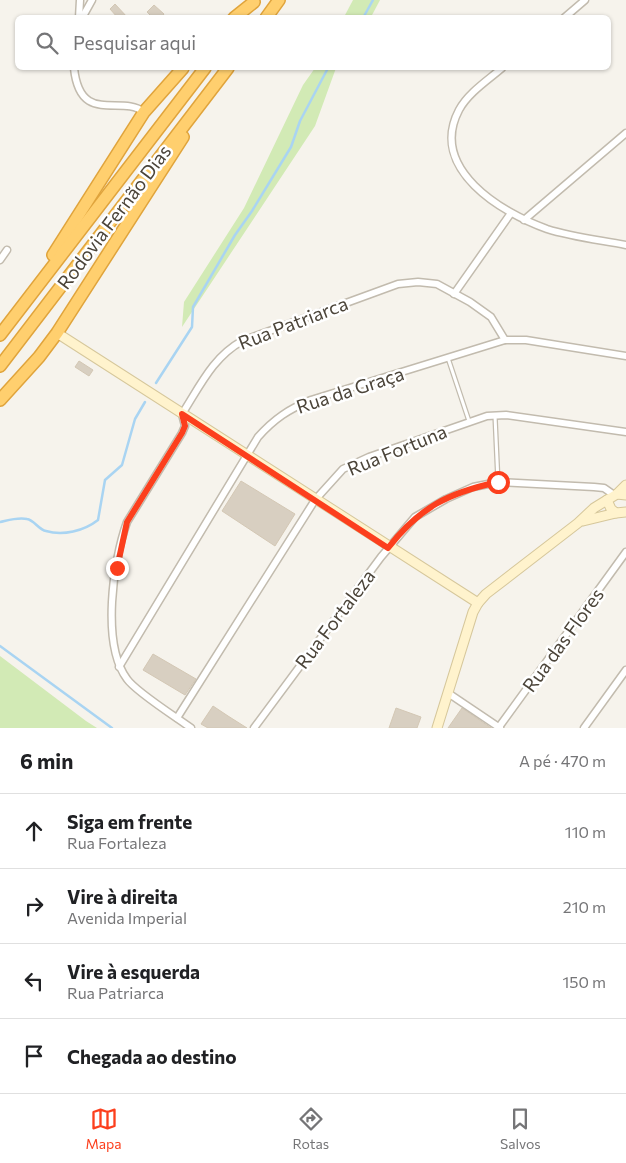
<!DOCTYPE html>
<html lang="pt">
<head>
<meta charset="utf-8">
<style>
	:root { --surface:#fff; --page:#f6f6f6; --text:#202124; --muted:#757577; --line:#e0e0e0; --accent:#fc3f1d }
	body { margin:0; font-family:Commissioner,sans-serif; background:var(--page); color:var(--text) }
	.stop { position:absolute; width:15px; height:15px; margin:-11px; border:4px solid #fc3f1d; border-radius:50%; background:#fff }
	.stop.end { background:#fc3f1d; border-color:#fff; box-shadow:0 1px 5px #0008 }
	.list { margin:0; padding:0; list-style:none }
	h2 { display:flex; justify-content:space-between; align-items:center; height:65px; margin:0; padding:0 20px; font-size:21px }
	h2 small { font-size:16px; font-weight:400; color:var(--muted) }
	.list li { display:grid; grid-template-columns:32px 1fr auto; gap:15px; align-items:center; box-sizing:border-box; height:75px; padding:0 20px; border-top:1px solid var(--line) }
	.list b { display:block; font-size:19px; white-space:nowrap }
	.list p { margin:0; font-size:16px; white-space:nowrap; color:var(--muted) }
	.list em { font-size:16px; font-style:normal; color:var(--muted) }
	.icon { flex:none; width:28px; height:28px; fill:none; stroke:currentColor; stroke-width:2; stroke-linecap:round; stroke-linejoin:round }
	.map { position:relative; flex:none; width:626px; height:728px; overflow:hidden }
	.search { position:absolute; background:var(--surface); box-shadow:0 1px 4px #0004; left:15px; right:15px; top:15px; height:55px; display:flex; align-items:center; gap:12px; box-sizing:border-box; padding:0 18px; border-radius:8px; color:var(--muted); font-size:19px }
	.sheet { height:365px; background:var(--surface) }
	nav { display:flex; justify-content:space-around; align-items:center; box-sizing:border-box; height:70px; border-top:1px solid var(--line); background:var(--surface); font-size:14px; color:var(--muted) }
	nav a { display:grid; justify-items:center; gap:2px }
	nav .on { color:var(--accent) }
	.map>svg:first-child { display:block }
</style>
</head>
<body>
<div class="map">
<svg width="626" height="728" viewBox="0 0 626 728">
	<rect width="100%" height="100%" fill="#f6f3ec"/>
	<g fill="#d2eab5">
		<polygon points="353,0 380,0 371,17 344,17"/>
		<polygon points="315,68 336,68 315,126 182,327 184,302 244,208 303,85"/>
		<polygon points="0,656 86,721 97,728 0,728"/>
	</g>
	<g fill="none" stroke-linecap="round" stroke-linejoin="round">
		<g stroke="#a9d4f2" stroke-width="2.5">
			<polyline points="363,18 373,0"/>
			<polyline points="156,383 192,327 193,307 235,235 252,211 291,147 300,121 328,68"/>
			<path d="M0,522c9,-2 18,-5 27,-3 7,1 12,11 19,12 17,5 38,0 52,-11l7,-40 17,-15 13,-46 10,-17"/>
			<polyline points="0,646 112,728"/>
		</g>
	</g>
	<g fill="#d8cfc1" stroke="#d3c7b4">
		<polygon points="115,4 128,18 118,18 110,9"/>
		<polygon points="154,5 164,14 161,18 153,18 147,12"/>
		<polygon points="79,361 93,370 89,376 75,367"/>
		<polygon points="241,481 295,514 275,546 222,511"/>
		<polygon points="153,654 196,679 185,695 143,670"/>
		<polygon points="213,706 228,716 247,728 208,728 201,724"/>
		<polygon points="396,708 421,717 417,728 389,728"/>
		<polygon points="462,708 491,728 448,728"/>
	</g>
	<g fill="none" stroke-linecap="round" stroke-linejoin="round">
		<g stroke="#c2bbae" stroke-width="5.5">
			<g id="lane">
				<polyline points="448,358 469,421"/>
				<polyline points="495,416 498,482"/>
			</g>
		</g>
		<g stroke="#c2bbae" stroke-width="9">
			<g id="street">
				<polyline points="79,18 80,0"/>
				<polyline points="82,18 92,0"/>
				<polyline points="564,18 585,0"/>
				<path d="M74,68c6,58 47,26 70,44"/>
				<path d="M502,68c-14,12 -34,25 -43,42 -31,59 43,103 88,119 25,8 53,11 79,16"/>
				<polyline points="524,220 626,133"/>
				<polyline points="0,260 7,250"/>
				<polyline points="454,294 511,213"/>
				<path d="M119,667l139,-230c16,-18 31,-28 53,-37l194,-60"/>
				<polyline points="448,693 500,728"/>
				<polyline points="177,718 315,500 343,469 369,457 487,416 506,415 626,432"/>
				<polyline points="499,727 626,552"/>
				<path d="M191,728c-15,-11 -55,-36 -64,-49 -26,-35 -14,-118 0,-157l55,-89 3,-7 -3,-12c18,-28 31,-57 60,-73l156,-57 20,-2 19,2 33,18 21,15 14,23h21l100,16"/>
				<polyline points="254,728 381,557 415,517 446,499 473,487 498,482 594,487 604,488 614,495"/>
				<polyline points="584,728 626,670"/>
			</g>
		</g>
		<g stroke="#d6c79b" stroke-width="11">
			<g id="secondary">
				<polyline points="57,333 478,603 473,612 437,728"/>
				<polyline points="617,494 626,485"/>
				<polyline points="626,495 617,494 607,500 611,509 616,513 626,512"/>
				<polyline points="583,521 616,513"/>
				<polyline points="478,603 486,594 578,523 594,508 607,500"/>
			</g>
		</g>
		<g stroke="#e0a43c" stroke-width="14">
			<g id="highway">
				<polyline points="234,18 254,2"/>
				<polyline points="266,18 279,0"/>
				<polyline points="53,255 144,112 183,68"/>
				<polyline points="0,335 205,68"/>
				<polyline points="0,366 228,68"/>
				<polyline points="0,400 39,357 57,333 183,137"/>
			</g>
		</g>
		<use href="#lane" stroke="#fff" stroke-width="3"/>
		<use href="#street" stroke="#fff" stroke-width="6"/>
		<use href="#secondary" stroke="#fff3cd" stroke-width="9"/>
		<use href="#highway" stroke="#ffcf6e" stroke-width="11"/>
	</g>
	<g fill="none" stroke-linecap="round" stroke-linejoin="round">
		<path stroke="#fc3f1d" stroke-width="6" d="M117,568l10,-46 55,-89 3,-7 -3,-12 206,134c32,-41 60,-55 110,-66"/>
	</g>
	<g text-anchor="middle" stroke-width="5" stroke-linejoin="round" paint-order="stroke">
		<g font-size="19" fill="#4b4439" stroke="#fff">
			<text transform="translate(114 217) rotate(-53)" y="7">Rodovia Fernão Dias</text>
			<text transform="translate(293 323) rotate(-21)" y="7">Rua Patriarca</text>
			<text transform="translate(350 390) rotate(-18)" y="7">Rua da Graça</text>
			<text transform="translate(397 450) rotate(-22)" y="7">Rua Fortuna</text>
			<text transform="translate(335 619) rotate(-53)" y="7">Rua Fortaleza</text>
			<text transform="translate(563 640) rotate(-54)" y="7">Rua das Flores</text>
		</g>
	</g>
</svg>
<div class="stop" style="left:498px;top:482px"></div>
<div class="stop end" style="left:117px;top:568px"></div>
<div class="search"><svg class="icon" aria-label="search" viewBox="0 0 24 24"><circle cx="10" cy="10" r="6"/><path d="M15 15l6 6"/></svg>Pesquisar aqui</div>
</div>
<section class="sheet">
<h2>6 min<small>A pé · 470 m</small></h2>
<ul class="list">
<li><svg class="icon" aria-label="ahead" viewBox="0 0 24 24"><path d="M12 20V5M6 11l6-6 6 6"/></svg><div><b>Siga em frente</b><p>Rua Fortaleza</p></div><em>110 m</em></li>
<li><svg class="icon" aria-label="right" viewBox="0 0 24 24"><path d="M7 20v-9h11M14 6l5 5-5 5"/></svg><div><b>Vire à direita</b><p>Avenida Imperial</p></div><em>210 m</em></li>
<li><svg class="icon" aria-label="left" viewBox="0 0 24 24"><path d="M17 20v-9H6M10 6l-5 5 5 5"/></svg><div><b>Vire à esquerda</b><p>Rua Patriarca</p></div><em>150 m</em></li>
<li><svg class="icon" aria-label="arrive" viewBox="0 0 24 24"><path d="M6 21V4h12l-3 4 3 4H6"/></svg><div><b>Chegada ao destino</b></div></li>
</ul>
</section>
<nav>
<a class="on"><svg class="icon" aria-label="map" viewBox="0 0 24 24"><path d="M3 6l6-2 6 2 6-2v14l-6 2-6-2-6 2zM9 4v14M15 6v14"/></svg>Mapa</a>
<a><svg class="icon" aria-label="directions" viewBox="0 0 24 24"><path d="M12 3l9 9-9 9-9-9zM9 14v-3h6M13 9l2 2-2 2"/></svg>Rotas</a>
<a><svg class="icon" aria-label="saved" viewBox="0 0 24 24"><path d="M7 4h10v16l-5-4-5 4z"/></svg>Salvos</a>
</nav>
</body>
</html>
